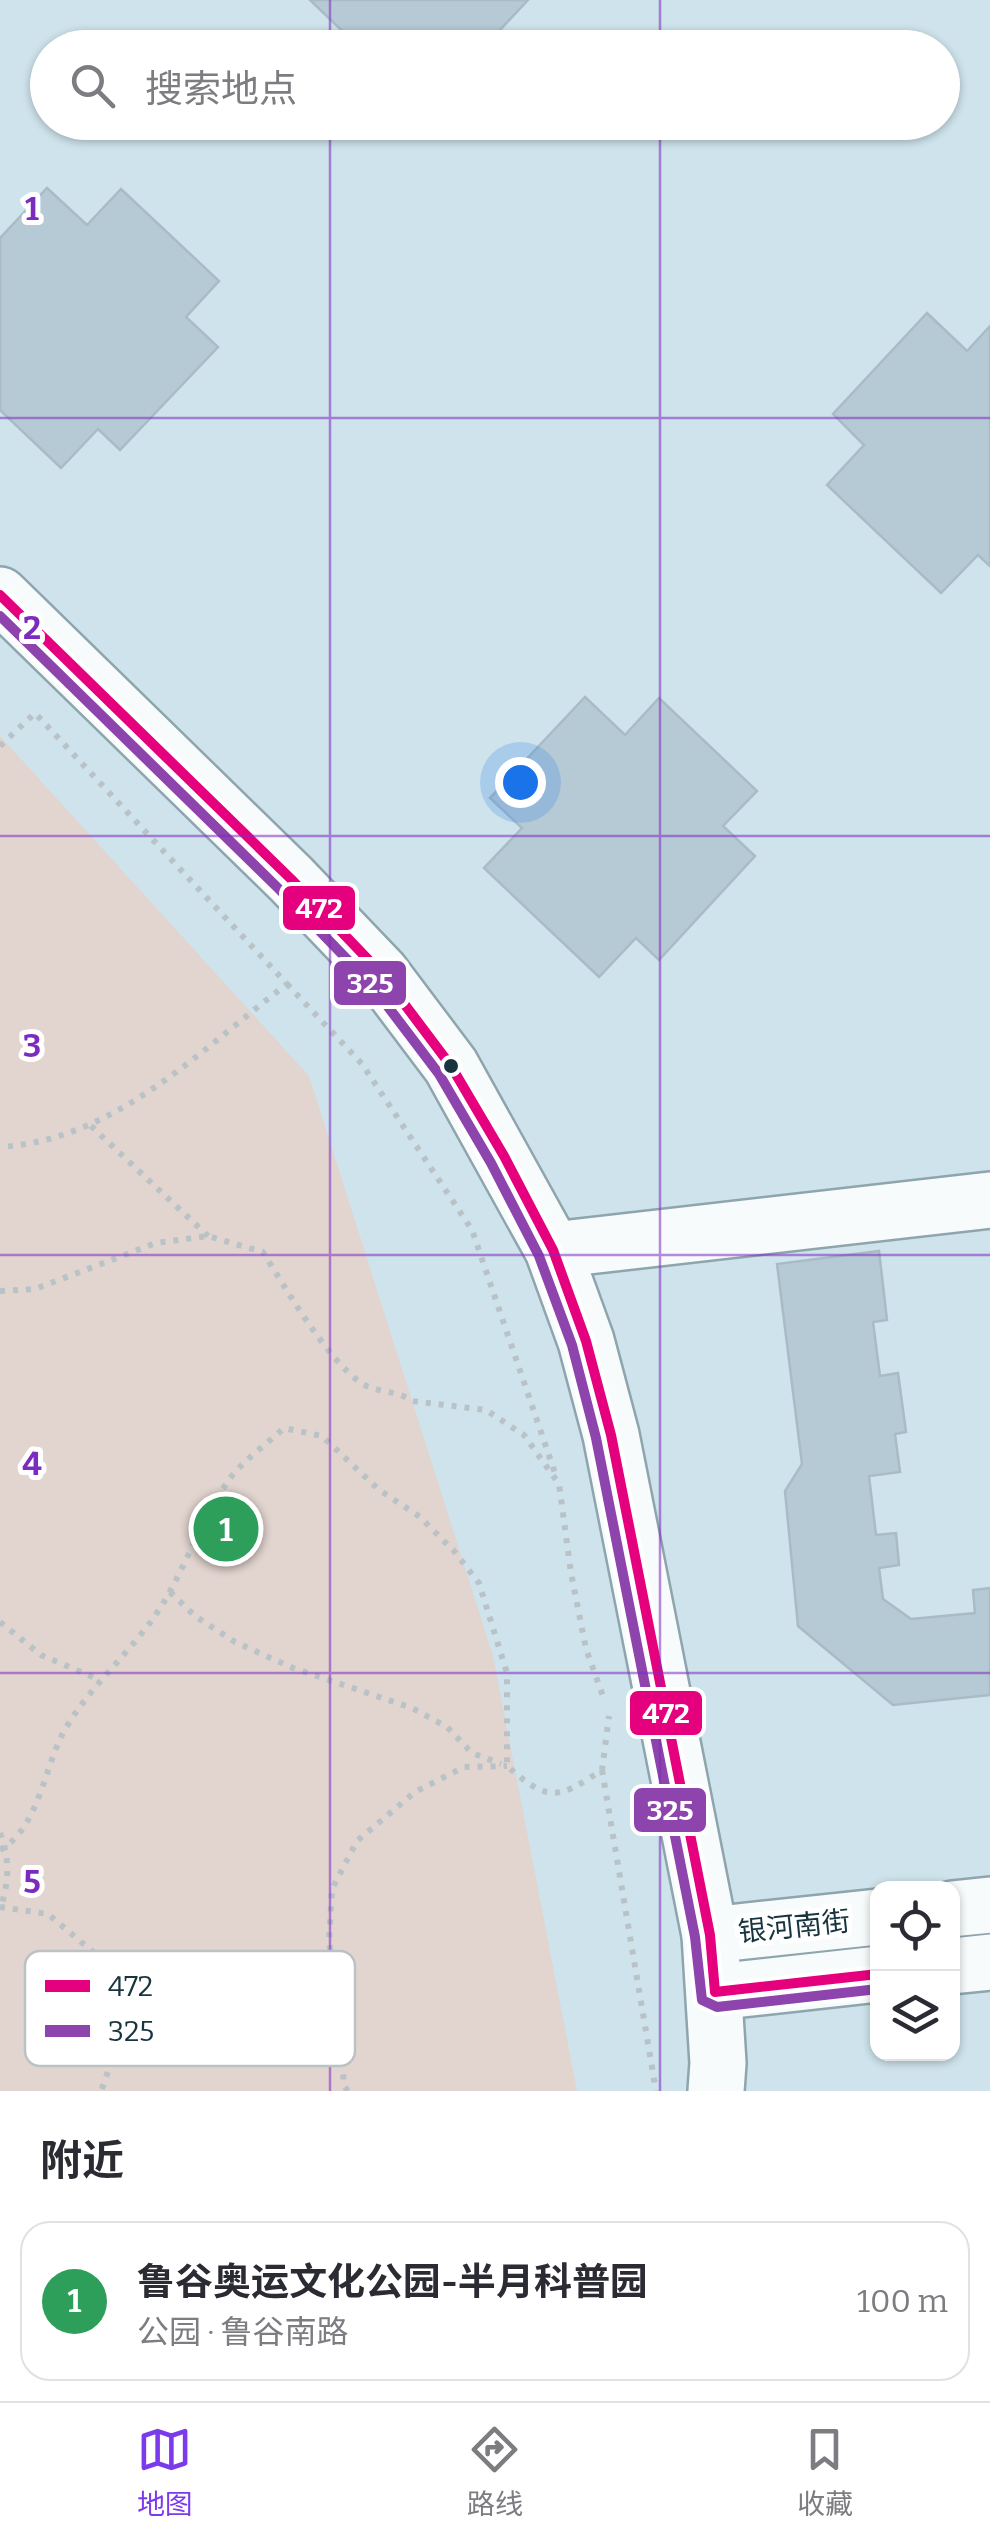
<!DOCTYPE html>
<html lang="zh">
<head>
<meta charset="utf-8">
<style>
	:root { --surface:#fff; --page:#f7f7f7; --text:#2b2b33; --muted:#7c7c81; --line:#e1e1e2; --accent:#7c3aed }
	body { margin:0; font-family:Bitter,"Noto Sans SC",serif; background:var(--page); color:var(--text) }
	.controls { position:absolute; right:30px; bottom:30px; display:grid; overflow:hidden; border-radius:20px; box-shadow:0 2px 8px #0004 }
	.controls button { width:90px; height:90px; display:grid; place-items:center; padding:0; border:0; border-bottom:2px solid var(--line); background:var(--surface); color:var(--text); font:50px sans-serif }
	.you { position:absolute; left:520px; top:782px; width:35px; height:35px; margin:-25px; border:8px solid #fff; border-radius:50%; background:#1a73e8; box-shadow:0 0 0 15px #1a73e833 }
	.badge { display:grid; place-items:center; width:65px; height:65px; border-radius:50%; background:var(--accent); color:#fff; font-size:32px; font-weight:700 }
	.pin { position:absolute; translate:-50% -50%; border:5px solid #fff; box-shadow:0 2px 10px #0006 }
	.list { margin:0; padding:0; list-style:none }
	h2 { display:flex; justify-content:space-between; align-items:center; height:130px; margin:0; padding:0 40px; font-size:42px }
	h2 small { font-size:32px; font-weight:400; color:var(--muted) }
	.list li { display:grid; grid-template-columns:65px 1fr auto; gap:30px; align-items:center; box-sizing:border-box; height:160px; margin:0 20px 20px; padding:0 20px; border:2px solid var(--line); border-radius:30px }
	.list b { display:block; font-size:38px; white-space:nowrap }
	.list p { margin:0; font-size:32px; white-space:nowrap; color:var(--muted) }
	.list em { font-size:32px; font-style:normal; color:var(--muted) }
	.icon { flex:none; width:55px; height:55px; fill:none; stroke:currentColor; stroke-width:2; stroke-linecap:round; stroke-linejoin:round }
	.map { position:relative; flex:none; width:990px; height:2091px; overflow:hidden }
	.search { position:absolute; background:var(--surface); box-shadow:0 2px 8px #0004; left:30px; right:30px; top:30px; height:110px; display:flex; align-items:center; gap:25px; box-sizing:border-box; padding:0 35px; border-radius:55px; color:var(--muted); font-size:38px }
	.sheet { height:310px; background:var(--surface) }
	nav { display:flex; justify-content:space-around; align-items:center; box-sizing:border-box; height:140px; border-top:2px solid var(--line); background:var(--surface); font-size:28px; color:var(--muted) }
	nav a { display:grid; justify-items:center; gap:5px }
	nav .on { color:var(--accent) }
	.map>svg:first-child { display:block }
</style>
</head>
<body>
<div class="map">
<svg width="990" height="2091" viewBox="0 0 990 2091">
	<rect width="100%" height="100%" fill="#cee3eb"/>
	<polygon fill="#e2d4cf" points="0,736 309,1076 493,1656 577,2091 0,2091"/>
	<g fill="#b6cad6" stroke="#a9bbc7" stroke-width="2.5">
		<polygon points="310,0 528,0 483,48 360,48"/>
		<polygon points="47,188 87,225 121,189 219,281 186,317 218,347 120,450 98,429 61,468 0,410 0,238"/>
		<polygon points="927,313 967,351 990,326 990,566 978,555 941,593 827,485 864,445 833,414"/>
		<polygon points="585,697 625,735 659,698 757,791 723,826 755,856 659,960 636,938 599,977 484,868 522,828 490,798"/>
		<polygon points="879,1251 887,1320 873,1322 880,1376 898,1373 906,1432 895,1434 900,1472 869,1476 876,1535 896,1533 899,1565 879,1568 883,1599 911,1619 975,1613 973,1590 990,1588 990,1695 893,1705 798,1626 785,1491 802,1464 777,1264"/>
	</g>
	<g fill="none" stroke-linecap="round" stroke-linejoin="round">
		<g stroke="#8ea5ad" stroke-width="60">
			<g id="secondary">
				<polyline points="0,595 291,879 381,973 451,1066 553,1250 586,1341 611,1435 710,1935 718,2063 716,2091"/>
				<polyline points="553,1250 990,1200"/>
				<polyline points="952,1909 990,1905"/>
				<polyline points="710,1935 878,1917"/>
				<polyline points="952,1966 990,1962"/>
				<polyline points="715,1992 878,1974"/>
			</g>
		</g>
		<g stroke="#b9c3c7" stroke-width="6" stroke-dasharray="5 8" stroke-linecap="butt">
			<path d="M0,746l35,-33 252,271c-87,66 -171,156 -287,163"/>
			<polyline points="287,984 362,1064 472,1230 556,1476"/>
			<polyline points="91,1126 208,1236"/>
			<path d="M0,1291l35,-2 121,-46 52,-7 55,16c23,37 63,106 98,131 15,10 36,7 51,18l74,9 38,25 35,49 12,89 15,76 18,50"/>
			<polyline points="170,1592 195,1616 235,1642 293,1668 412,1708 447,1727 472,1753 501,1764"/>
			<polyline points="0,1622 41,1655 100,1680"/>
			<polyline points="602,1770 656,2091"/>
			<path d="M0,1833c10,26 9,47 1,74"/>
			<path d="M0,1850c37,-21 44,-78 61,-113 21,-41 57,-73 85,-109 35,-44 50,-101 82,-147 14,-20 38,-36 56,-53l38,8 56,53 42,28 34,34 25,32 28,90v93c41,36 50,34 95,4l7,-54"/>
			<polyline points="0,1907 48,1914 100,1958 112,2003 117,2046 101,2091"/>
			<path d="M112,2003c73,-22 143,-33 220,-25"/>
			<polyline points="117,2046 341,2045"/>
			<polyline points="348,2091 344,2086 338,2002 329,1941 332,1889 357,1841 415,1792 464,1767 507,1766"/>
		</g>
		<use href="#secondary" stroke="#f8fbfc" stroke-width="55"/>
		<g stroke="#fff" stroke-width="18">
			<polyline id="bus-1" points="0,595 291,879 381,973 451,1066 504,1156 553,1250 586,1341 611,1435 710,1935 715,1992 878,1974"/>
		</g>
		<g stroke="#fff" stroke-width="18">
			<polyline id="bus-2" points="0,616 280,890 370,983 439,1074 491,1163 539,1256 572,1345 596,1438 695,1937 702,2000 717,2007 878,1989"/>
		</g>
		<use href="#bus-1" stroke="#e5007d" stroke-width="10"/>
		<use href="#bus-2" stroke="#8e44ad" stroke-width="10"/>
	</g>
	<path fill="none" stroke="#7b2cbf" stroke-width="2.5" stroke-opacity="0.55" d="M330,0v48M660,0v48M330,122v1969M660,122v1969M0,418h990M0,836h990M0,1255h990M0,1673h990"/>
	<circle fill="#18353f" stroke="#fff" stroke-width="4" cx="451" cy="1066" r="9"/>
	<g text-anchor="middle" stroke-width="10" stroke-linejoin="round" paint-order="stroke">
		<g font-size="28" fill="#18353f" stroke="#fff">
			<text transform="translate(794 1926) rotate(-6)" y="10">银河南街</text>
		</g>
	</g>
	<rect x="25" y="1951" width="330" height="115" rx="15" fill="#fff" stroke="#bac2c5" stroke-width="2.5"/>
	<rect x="45" y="1980" width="45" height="12" fill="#e5007d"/>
	<rect x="45" y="2025" width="45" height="12" fill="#8e44ad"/>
	<g font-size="28" fill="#18353f">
		<text x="108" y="1996">472</text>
		<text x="108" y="2041">325</text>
	</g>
	<g font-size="32" text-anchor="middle" font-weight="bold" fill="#7b2cbf" stroke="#fff" stroke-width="10" stroke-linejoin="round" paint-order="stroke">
		<text x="32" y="220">1</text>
		<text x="32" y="639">2</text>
		<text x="32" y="1057">3</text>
		<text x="32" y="1475">4</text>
		<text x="32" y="1893">5</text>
	</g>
	<g stroke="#fff" stroke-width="4">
		<rect x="281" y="884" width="76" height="48" rx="10" fill="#e5007d"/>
		<rect x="332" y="959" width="76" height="48" rx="10" fill="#8e44ad"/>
		<rect x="628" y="1689" width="76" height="48" rx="10" fill="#e5007d"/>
		<rect x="632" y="1786" width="76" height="48" rx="10" fill="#8e44ad"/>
	</g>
	<g font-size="28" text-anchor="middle" font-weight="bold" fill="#fff">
		<text x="319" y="918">472</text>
		<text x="370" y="993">325</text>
		<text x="666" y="1723">472</text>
		<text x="670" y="1820">325</text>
	</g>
</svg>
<div class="controls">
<button><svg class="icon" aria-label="locate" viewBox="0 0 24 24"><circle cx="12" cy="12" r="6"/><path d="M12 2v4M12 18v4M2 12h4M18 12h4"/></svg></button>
<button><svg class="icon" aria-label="layers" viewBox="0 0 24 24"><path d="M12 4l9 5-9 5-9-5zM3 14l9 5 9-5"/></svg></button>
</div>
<div class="you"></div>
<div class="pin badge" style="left:226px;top:1529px;background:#2e9e5b">1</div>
<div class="search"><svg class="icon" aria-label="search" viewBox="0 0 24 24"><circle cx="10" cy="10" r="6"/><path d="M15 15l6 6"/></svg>搜索地点</div>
</div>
<section class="sheet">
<h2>附近<small></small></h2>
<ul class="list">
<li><span class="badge" style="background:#2e9e5b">1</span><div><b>鲁谷奥运文化公园-半月科普园</b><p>公园 · 鲁谷南路</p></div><em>100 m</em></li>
</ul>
</section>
<nav>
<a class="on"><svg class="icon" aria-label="map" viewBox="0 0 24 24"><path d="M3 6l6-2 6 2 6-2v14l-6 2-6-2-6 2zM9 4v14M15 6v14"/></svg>地图</a>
<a><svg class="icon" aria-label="directions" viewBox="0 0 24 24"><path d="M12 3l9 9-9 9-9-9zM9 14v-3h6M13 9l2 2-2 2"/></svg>路线</a>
<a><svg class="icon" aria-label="saved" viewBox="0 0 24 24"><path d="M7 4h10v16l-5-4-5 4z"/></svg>收藏</a>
</nav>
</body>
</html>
